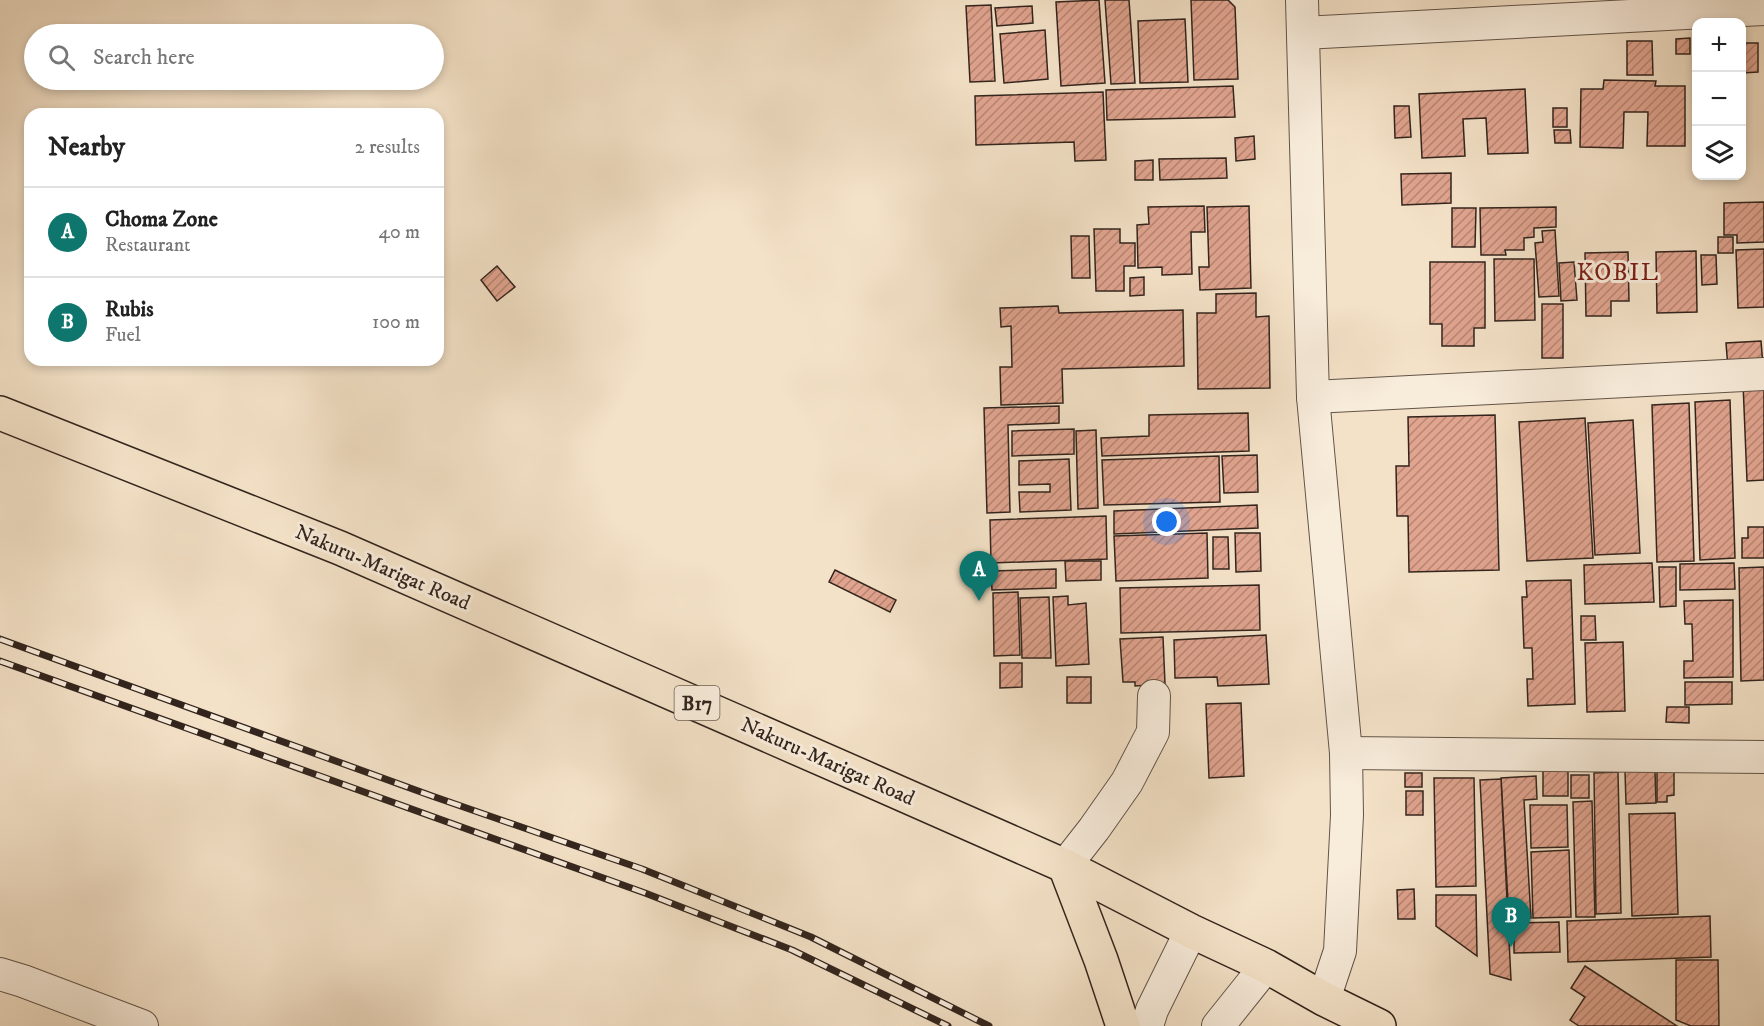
<!DOCTYPE html>
<html lang="en">
<head>
<meta charset="utf-8">
<style>
	:root { --surface:#fff; --page:#f6f6f6; --text:#222; --muted:#767676; --line:#e0e0e0; --accent:#0f766e }
	body { margin:0; font-family:"IM FELL DW Pica",serif; background:var(--page); color:var(--text) }
	.controls { position:absolute; right:18px; top:18px; display:grid; overflow:hidden; border-radius:12px; box-shadow:0 3px 9px #0003 }
	.controls button { width:54px; height:54px; display:grid; place-items:center; padding:0; border:0; border-bottom:2px solid var(--line); background:var(--surface); color:var(--text); font:30px sans-serif }
	.you { position:absolute; left:1167px; top:522px; width:21px; height:21px; margin:-15px; border:4px solid #fff; border-radius:50%; background:#1a73e8; box-shadow:0 0 0 9px #1a73e833 }
	.badge { display:grid; place-items:center; width:39px; height:39px; border-radius:50%; background:var(--accent); color:#fff; font-size:20px; font-weight:700 }
	.pin { position:absolute; translate:-50% -50px; filter:drop-shadow(0 2px 3px #0008) }
	.pin::after { content:''; position:absolute; top:32px; width:21px; height:18px; background:inherit; clip-path:polygon(0 0,100% 0,50% 100%) }
	.list { margin:0; padding:0; list-style:none }
	h2 { display:flex; justify-content:space-between; align-items:center; height:78px; margin:0; padding:0 24px; font-size:26px }
	h2 small { font-size:20px; font-weight:400; color:var(--muted) }
	.list li { display:grid; grid-template-columns:39px 1fr auto; gap:18px; align-items:center; box-sizing:border-box; height:90px; padding:0 24px; border-top:2px solid var(--line) }
	.list b { display:block; font-size:22px; white-space:nowrap }
	.list p { margin:0; font-size:20px; white-space:nowrap; color:var(--muted) }
	.list em { font-size:20px; font-style:normal; color:var(--muted) }
	.icon { flex:none; width:33px; height:33px; fill:none; stroke:currentColor; stroke-width:2; stroke-linecap:round; stroke-linejoin:round }
	.map { position:relative; flex:none; width:1764px; height:1026px; overflow:hidden }
	.search { position:absolute; background:var(--surface); box-shadow:0 3px 9px #0003; left:24px; top:24px; width:420px; height:66px; display:flex; align-items:center; gap:15px; box-sizing:border-box; padding:0 21px; border-radius:33px; color:var(--muted); font-size:22px }
	.panel { position:absolute; background:var(--surface); box-shadow:0 3px 9px #0003; left:24px; top:108px; width:420px; height:258px; border-radius:18px }
	.map>svg:first-child { display:block }
</style>
</head>
<body>
<div class="map">
<svg width="1764" height="1026" viewBox="0 0 1764 1026">
	<defs>
		<pattern id="building-hatch" width="6" height="6" patternUnits="userSpaceOnUse" patternTransform="scale(1.5)"><rect width="6" height="6" fill="#e1a48f"/><path d="M-1 1l2-2M0 6l6-6M5 7l2-2" fill="none" stroke="#b78574"/></pattern>
	</defs>
	<rect width="100%" height="100%" fill="#f4e2c8"/>
	<filter id="stains"><feTurbulence type="fractalNoise" baseFrequency=".00333" numOctaves="4"/><feColorMatrix values="0 0 0 0 .2 0 0 0 0 .09 0 0 0 0 .02 0 0 0 .5 -.17"/></filter>
	<radialGradient id="worn" r=".72"><stop offset=".6" stop-color="#630" stop-opacity="0"/><stop offset="1" stop-color="#630" stop-opacity=".3"/></radialGradient>
	<g fill="url(#building-hatch)" stroke="#32241d" stroke-width="1.5">
		<polygon points="1099,0 1105,83 1061,86 1056,2"/>
		<polygon points="1105,0 1129,0 1135,83 1111,84"/>
		<polygon points="1191,0 1228,0 1235,7 1238,79 1194,80"/>
		<polygon points="991,5 995,81 970,82 966,6"/>
		<polygon points="1032,6 1033,23 997,26 995,8"/>
		<polygon points="1185,19 1188,82 1140,83 1138,21"/>
		<polygon points="1045,30 1048,79 1004,83 1000,34"/>
		<rect x="1693" y="35" width="3" height="28"/>
		<polygon points="1690,38 1690,54 1676,54 1676,39"/>
		<polygon points="1627,41 1652,41 1653,75 1627,75"/>
		<polygon points="1742,43 1758,43 1758,72 1742,73"/>
		<polygon points="1604,80 1656,81 1655,86 1685,86 1685,146 1647,146 1648,112 1624,112 1623,148 1580,147 1581,89 1603,89"/>
		<polygon points="1233,86 1235,117 1107,120 1106,90"/>
		<polygon points="1525,89 1528,153 1488,154 1486,118 1463,119 1465,156 1422,158 1419,94"/>
		<polygon points="1103,92 1106,160 1075,161 1074,142 976,145 975,96"/>
		<polygon points="1394,106 1409,106 1411,137 1395,138"/>
		<rect x="1553" y="108" width="14" height="19"/>
		<polygon points="1554,130 1570,130 1571,143 1555,143"/>
		<polygon points="1254,136 1255,159 1236,161 1235,138"/>
		<polygon points="1226,158 1227,178 1160,180 1159,159"/>
		<polygon points="1153,160 1153,180 1135,180 1135,161"/>
		<polygon points="1451,173 1451,203 1402,205 1401,174"/>
		<polygon points="1764,202 1764,242 1737,243 1737,235 1724,235 1724,203"/>
		<polygon points="1204,206 1205,232 1191,232 1192,274 1162,275 1162,267 1138,268 1137,225 1149,224 1148,207"/>
		<polygon points="1249,206 1251,288 1200,290 1199,267 1209,267 1207,207"/>
		<polygon points="1556,207 1556,227 1534,228 1534,237 1524,238 1524,250 1505,250 1506,255 1481,255 1480,208"/>
		<polygon points="1452,208 1476,208 1475,247 1452,247"/>
		<polygon points="1094,229 1120,229 1120,243 1135,243 1135,266 1124,266 1124,291 1096,291"/>
		<polygon points="1555,230 1559,296 1539,297 1535,243 1543,242 1542,231"/>
		<polygon points="1071,236 1089,236 1090,278 1072,278"/>
		<rect x="1718" y="237" width="15" height="16"/>
		<polygon points="1764,249 1764,307 1738,308 1736,250"/>
		<polygon points="1696,251 1697,312 1657,313 1656,252"/>
		<polygon points="1628,252 1629,301 1611,301 1611,316 1586,316 1585,253"/>
		<polygon points="1701,255 1716,255 1717,284 1702,285"/>
		<polygon points="1494,259 1534,259 1535,320 1495,321"/>
		<polygon points="1430,262 1485,262 1485,328 1474,328 1474,346 1442,346 1442,324 1430,324"/>
		<polygon points="1574,262 1577,300 1561,301 1559,263"/>
		<polygon points="497,266 515,287 497,301 481,280"/>
		<polygon points="1144,277 1144,295 1130,296 1130,278"/>
		<polygon points="1256,293 1256,317 1269,316 1270,388 1198,389 1197,313 1216,313 1216,294"/>
		<rect x="1542" y="304" width="21" height="54"/>
		<polygon points="1058,306 1059,313 1183,310 1184,366 1062,369 1063,403 1001,405 1000,367 1012,367 1011,326 1001,327 1000,308"/>
		<polygon points="1761,341 1763,366 1728,368 1726,343"/>
		<polygon points="1743,383 1764,383 1764,480 1747,481"/>
		<polygon points="1730,400 1735,558 1700,560 1695,402"/>
		<polygon points="1689,403 1694,561 1657,562 1652,405"/>
		<polygon points="1059,406 1059,423 1008,425 1010,512 987,513 984,408"/>
		<polygon points="1248,413 1249,451 1102,456 1101,438 1149,436 1149,415"/>
		<polygon points="1495,415 1499,570 1409,572 1408,516 1397,516 1396,466 1409,466 1408,417"/>
		<polygon points="1585,418 1593,558 1527,561 1519,422"/>
		<polygon points="1633,420 1640,553 1595,555 1588,423"/>
		<polygon points="1074,429 1074,454 1012,456 1012,431"/>
		<polygon points="1096,430 1098,508 1078,509 1076,431"/>
		<polygon points="1257,455 1258,492 1224,493 1222,456"/>
		<polygon points="1219,456 1220,502 1104,505 1102,460"/>
		<polygon points="1069,459 1071,510 1020,512 1019,492 1050,492 1050,484 1019,485 1019,461"/>
		<polygon points="1257,505 1258,528 1114,534 1114,511"/>
		<polygon points="1106,516 1107,559 991,563 990,520"/>
		<polygon points="1748,527 1764,527 1764,558 1742,558 1742,538 1748,538"/>
		<polygon points="1207,533 1208,578 1116,581 1114,536"/>
		<polygon points="1235,533 1260,533 1261,571 1236,572"/>
		<polygon points="1213,537 1228,537 1229,569 1213,569"/>
		<polygon points="1065,561 1101,561 1101,580 1066,581"/>
		<polygon points="1652,563 1654,602 1585,604 1584,565"/>
		<polygon points="1734,563 1735,589 1680,590 1680,564"/>
		<polygon points="1659,567 1676,567 1676,606 1660,607"/>
		<polygon points="1764,567 1764,680 1741,681 1739,568"/>
		<polygon points="1056,569 1056,588 992,590 991,571"/>
		<polygon points="835,570 896,600 890,612 829,582"/>
		<polygon points="1571,580 1575,704 1528,706 1527,679 1533,679 1532,648 1524,648 1522,597 1527,597 1526,581"/>
		<polygon points="1259,585 1260,630 1121,633 1120,588"/>
		<polygon points="1018,592 1020,655 994,656 993,593"/>
		<polygon points="1068,596 1068,605 1086,603 1089,664 1056,666 1053,597"/>
		<polygon points="1049,597 1051,658 1022,658 1020,598"/>
		<polygon points="1733,600 1733,677 1684,678 1684,661 1693,661 1692,624 1685,624 1684,601"/>
		<polygon points="1581,616 1595,616 1596,640 1581,640"/>
		<polygon points="1266,635 1269,684 1218,686 1217,677 1175,678 1174,640"/>
		<polygon points="1163,637 1165,684 1135,686 1135,682 1123,682 1120,639"/>
		<polygon points="1623,642 1625,711 1587,712 1585,643"/>
		<polygon points="1000,663 1022,663 1022,687 1000,688"/>
		<rect x="1067" y="677" width="24" height="26"/>
		<polygon points="1685,682 1732,682 1732,704 1685,705"/>
		<polygon points="1241,703 1244,776 1209,778 1206,704"/>
		<polygon points="1667,707 1689,707 1689,723 1666,722"/>
		<rect x="1543" y="767" width="25" height="29"/>
		<polygon points="1657,768 1674,768 1674,795 1667,796 1667,802 1657,802"/>
		<polygon points="1625,771 1655,771 1656,803 1626,804"/>
		<polygon points="1618,772 1621,913 1596,914 1594,773"/>
		<rect x="1405" y="773" width="17" height="14"/>
		<rect x="1571" y="775" width="18" height="23"/>
		<polygon points="1536,776 1537,799 1524,800 1531,918 1509,919 1501,778"/>
		<polygon points="1434,778 1474,778 1476,886 1436,887"/>
		<polygon points="1501,779 1511,980 1490,974 1480,780"/>
		<rect x="1406" y="791" width="17" height="24"/>
		<polygon points="1592,801 1595,917 1576,917 1573,802"/>
		<polygon points="1530,805 1567,805 1568,847 1531,848"/>
		<polygon points="1675,813 1678,914 1632,916 1629,814"/>
		<polygon points="1569,850 1571,917 1533,918 1531,852"/>
		<polygon points="1414,889 1415,919 1398,919 1397,890"/>
		<polygon points="1436,895 1476,895 1477,956 1436,926"/>
		<polygon points="1710,916 1711,957 1568,962 1567,921"/>
		<polygon points="1559,922 1560,952 1514,953 1514,923"/>
		<polygon points="1676,960 1718,960 1719,1026 1691,1026 1676,1020"/>
		<polygon points="1585,966 1677,1026 1579,1026 1570,1020 1585,997 1571,988"/>
	</g>
	<g fill="none" stroke-linecap="round" stroke-linejoin="round">
		<g stroke="#625448" stroke-width="34">
			<g id="minor">
				<polyline points="1302,0 1313,397 1346,753 1347,815 1340,951 1324,999"/>
				<polyline points="1303,33 1764,9"/>
				<polyline points="1313,397 1764,374"/>
				<polyline points="1346,753 1764,757"/>
				<polyline points="1065,866 1094,829 1127,782 1153,732 1154,696"/>
				<polyline points="0,974 23,981 142,1026"/>
				<polyline points="1147,1026 1152,1010 1191,931"/>
				<polyline points="1218,1026 1266,966"/>
			</g>
		</g>
		<g stroke="#32241d" stroke-width="36">
			<g id="primary">
				<polyline points="0,413 340,548 870,780 1065,866 1191,931 1266,966 1324,999 1379,1026"/>
				<polyline points="1065,866 1101,960 1123,1026"/>
			</g>
		</g>
		<use href="#minor" stroke="#f8ecdb" stroke-width="32"/>
		<use href="#primary" stroke="#f4e2c8" stroke-width="33"/>
		<g stroke="#32241d" stroke-width="7">
			<g id="rail">
				<polyline points="0,639 432,796 642,869 811,937 989,1026"/>
				<polyline points="0,661 645,893 792,950 948,1026"/>
			</g>
		</g>
		<use href="#rail" stroke="#f8ecdb" stroke-width="4.5" stroke-dasharray="14" stroke-linecap="butt"/>
	</g>
	<g text-anchor="middle" stroke-width="6" stroke-linejoin="round" paint-order="stroke">
		<rect fill="#f8ecdb" stroke="#6d6056" stroke-width="1.5" x="674.5" y="686" width="45" height="34" rx="4.5"/>
		<g font-size="20" font-weight="bold" fill="#32241d">
			<text x="697" y="710">B17</text>
		</g>
		<g font-size="21" fill="#32241d" stroke="#f8ecdb">
			<text transform="translate(383 567) rotate(23)" y="7">Nakuru-Marigat Road</text>
			<text transform="translate(828 761) rotate(24)" y="7">Nakuru-Marigat Road</text>
		</g>
		<g font-size="24" letter-spacing="1.5" fill="#7a1f14" stroke="#f8ecdb">
			<text x="1618" y="280">KOBIL</text>
		</g>
	</g>
	<rect width="100%" height="100%" filter="url(#stains)"/>
	<rect width="100%" height="100%" fill="url(#worn)"/>
</svg>
<div class="controls">
<button>+</button>
<button>−</button>
<button><svg class="icon" aria-label="layers" viewBox="0 0 24 24"><path d="M12 4l9 5-9 5-9-5zM3 14l9 5 9-5"/></svg></button>
</div>
<div class="you"></div>
<div class="pin badge" style="left:979px;top:601px">A</div>
<div class="pin badge" style="left:1511px;top:947px">B</div>
<div class="search"><svg class="icon" aria-label="search" viewBox="0 0 24 24"><circle cx="10" cy="10" r="6"/><path d="M15 15l6 6"/></svg>Search here</div>
<section class="panel">
<h2>Nearby<small>2 results</small></h2>
<ul class="list">
<li><span class="badge">A</span><div><b>Choma Zone</b><p>Restaurant</p></div><em>40 m</em></li>
<li><span class="badge">B</span><div><b>Rubis</b><p>Fuel</p></div><em>100 m</em></li>
</ul>
</section>
</div>
</body>
</html>
